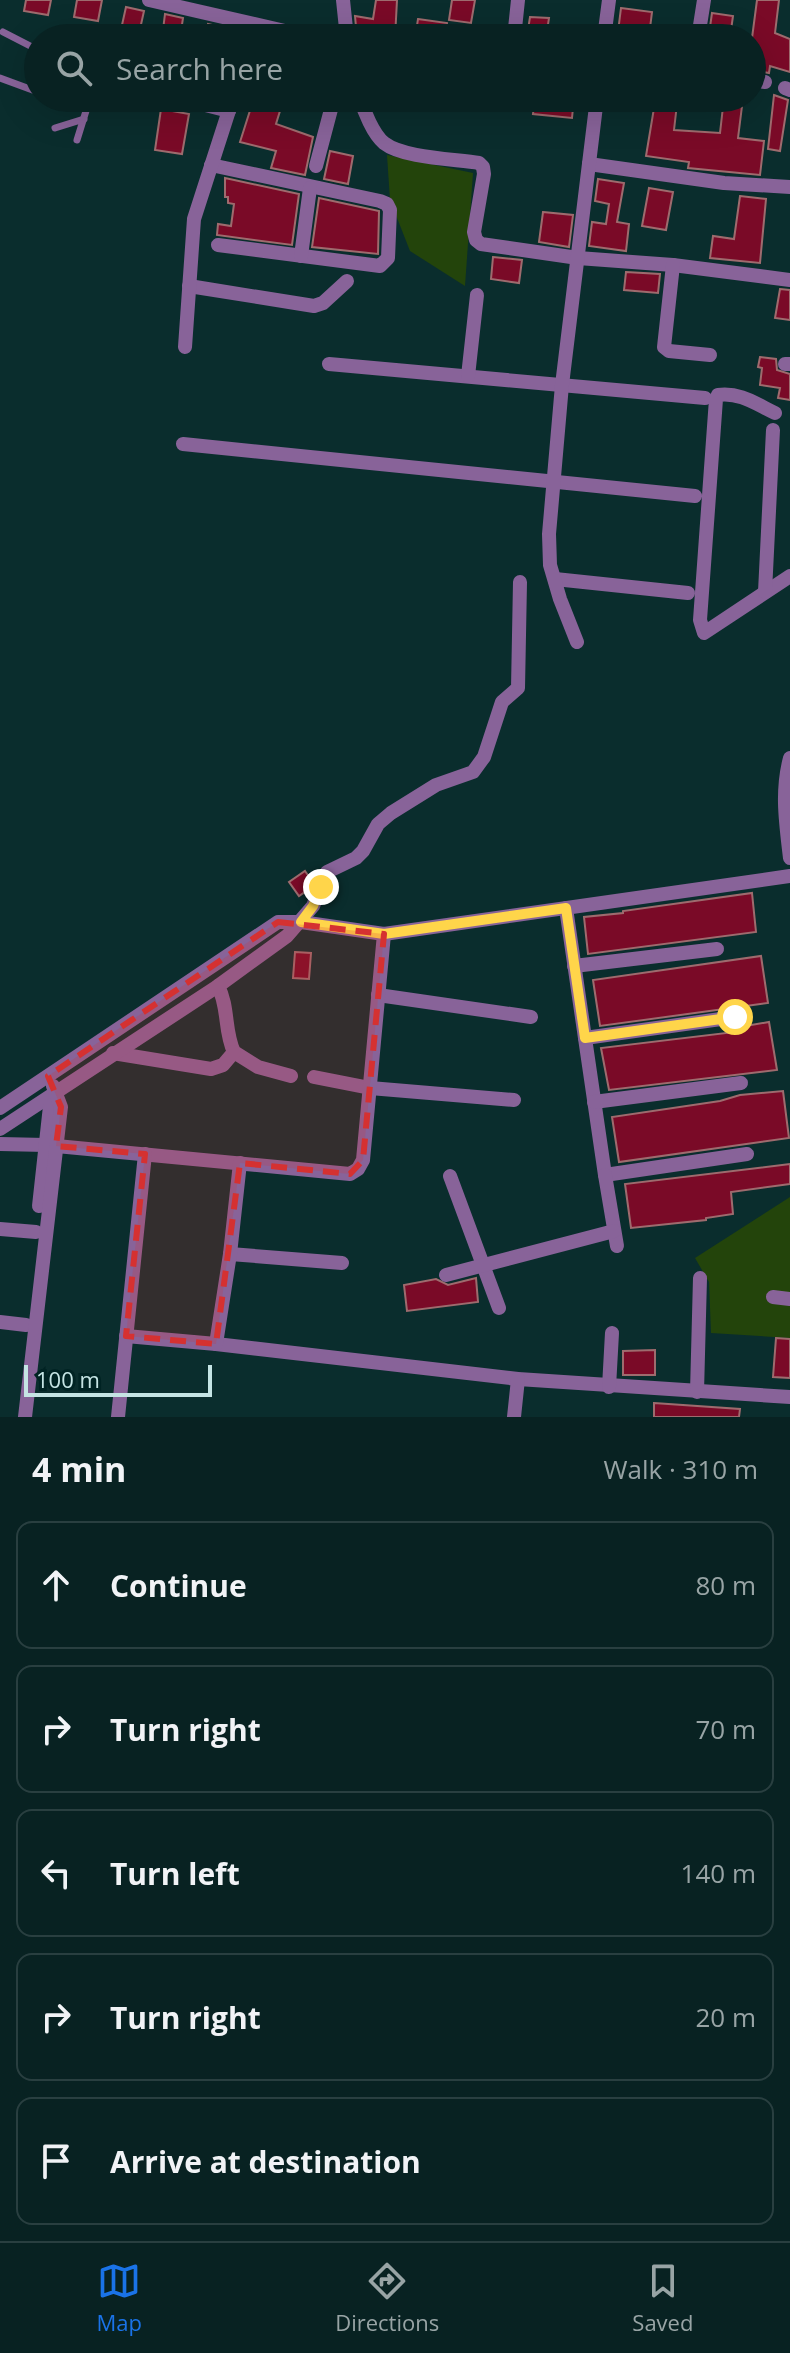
<!DOCTYPE html>
<html lang="en">
<head>
<meta charset="utf-8">
<style>
	:root { --surface:#082222; --page:#112a2a; --text:#f1f3f6; --muted:#98a4a5; --line:#293f40; --accent:#1a73e8 }
	body { margin:0; font-family:"Open Sans",sans-serif; background:var(--page); color:var(--text) }
	.scale { position:absolute; left:24px; bottom:20px; width:188px; box-sizing:border-box; padding-left:8px; border:4px solid #c5e4e4; border-top:0; font-size:22px; line-height:28px; white-space:nowrap; color:#c5e4e4; -webkit-text-stroke:6px #002323; paint-order:stroke }
	.stop { position:absolute; width:24px; height:24px; margin:-18px; border:6px solid #ffd54a; border-radius:50%; background:#fff }
	.stop.end { background:#ffd54a; border-color:#fff; box-shadow:0 2px 8px #0008 }
	.list { margin:0; padding:0; list-style:none }
	h2 { display:flex; justify-content:space-between; align-items:center; height:104px; margin:0; padding:0 32px; font-size:34px }
	h2 small { font-size:26px; font-weight:400; color:var(--muted) }
	.list li { display:grid; grid-template-columns:52px 1fr auto; gap:24px; align-items:center; box-sizing:border-box; height:128px; margin:0 16px 16px; padding:0 16px; border:2px solid var(--line); border-radius:16px }
	.list b { display:block; font-size:30px; white-space:nowrap }
	.list em { font-size:26px; font-style:normal; color:var(--muted) }
	.icon { flex:none; width:44px; height:44px; fill:none; stroke:currentColor; stroke-width:2; stroke-linecap:round; stroke-linejoin:round }
	.map { position:relative; flex:none; width:790px; height:1417px; overflow:hidden }
	.search { position:absolute; background:var(--surface); box-shadow:0 8px 32px #0002; left:24px; right:24px; top:24px; height:88px; display:flex; align-items:center; gap:20px; box-sizing:border-box; padding:0 28px; border-radius:44px; color:var(--muted); font-size:30px }
	.sheet { height:824px; background:var(--surface) }
	nav { display:flex; justify-content:space-around; align-items:center; box-sizing:border-box; height:112px; border-top:2px solid var(--line); background:var(--surface); font-size:22px; color:var(--muted) }
	nav a { display:grid; justify-items:center; gap:4px }
	nav .on { color:var(--accent) }
	.map>svg:first-child { display:block }
</style>
</head>
<body>
<div class="map">
<svg width="790" height="1417" viewBox="0 0 790 1417">
	<rect width="100%" height="100%" fill="#0a2d2d"/>
	<g fill="#23440b">
		<polygon points="387,155 473,173 465,286 410,251 390,200"/>
		<polygon points="790,1197 790,1338 711,1333 709,1282 695,1258"/>
	</g>
	<g fill="#7a0a27" stroke="#9e6b6e" stroke-width="2">
		<polygon points="26,0 51,0 48,15 24,11"/>
		<polygon points="77,0 102,0 98,21 74,17"/>
		<polygon points="376,0 397,0 395,38 357,38 355,16 373,19"/>
		<polygon points="452,0 475,0 471,23 449,20"/>
		<polygon points="757,0 779,0 775,33 790,39 790,72 770,66 769,73 752,70 752,38"/>
		<polygon points="126,7 144,11 138,38 120,34"/>
		<polygon points="621,8 652,12 649,36 618,32"/>
		<polygon points="712,13 733,16 730,37 709,34"/>
		<polygon points="165,14 183,18 180,38 162,38"/>
		<polygon points="530,17 549,18 546,38 527,36"/>
		<polygon points="418,19 447,23 445,38 415,38"/>
		<polygon points="208,24 238,31 236,38 204,38"/>
		<polygon points="774,95 788,100 780,151 768,149"/>
		<polygon points="254,98 284,98 276,124 313,137 305,175 271,168 276,151 240,142"/>
		<polygon points="535,98 574,98 572,118 533,114"/>
		<polygon points="724,98 743,98 738,138 764,141 760,175 688,168 689,162 646,156 655,102 677,104 674,130 720,133"/>
		<polygon points="161,109 189,114 182,154 155,150"/>
		<polygon points="330,151 353,156 348,184 324,179"/>
		<polygon points="225,178 299,194 292,245 217,235 218,224 231,226 234,204 228,203 228,197 225,197"/>
		<polygon points="598,179 624,183 617,222 629,224 626,251 589,246 592,222 606,224 609,204 595,201"/>
		<polygon points="649,188 673,192 666,230 642,226"/>
		<polygon points="740,196 766,199 760,263 710,258 713,236 734,239"/>
		<polygon points="319,198 379,211 378,254 312,247"/>
		<polygon points="543,212 573,215 569,247 539,242"/>
		<polygon points="493,257 522,260 519,283 491,279"/>
		<polygon points="626,272 660,274 658,293 624,290"/>
		<polygon points="780,289 790,290 790,320 775,318"/>
		<polygon points="760,357 776,359 777,370 790,374 790,400 778,398 780,388 760,385 762,368 758,367"/>
		<polygon points="305,871 312,881 309,889 299,896 289,882"/>
		<polygon points="752,893 756,932 588,954 584,917 623,913 623,911"/>
		<polygon points="295,952 311,953 309,979 293,978"/>
		<polygon points="761,956 768,1003 600,1026 593,980"/>
		<polygon points="769,1022 777,1070 609,1090 601,1048 735,1032 734,1028"/>
		<polygon points="783,1091 789,1138 619,1162 612,1117 720,1101 740,1095"/>
		<polygon points="790,1164 790,1184 731,1192 733,1214 706,1218 706,1220 631,1228 625,1184"/>
		<polygon points="476,1278 478,1302 407,1311 404,1285 436,1279 448,1285"/>
		<polygon points="776,1338 790,1339 790,1378 773,1377"/>
		<polygon points="655,1350 655,1375 623,1375 623,1351"/>
		<polygon points="654,1403 740,1409 739,1417 654,1417"/>
	</g>
	<g fill="none" stroke-linecap="round" stroke-linejoin="round">
		<g stroke="#886399" stroke-width="7">
			<polyline points="3,32 38,50"/>
			<polyline points="0,78 38,92"/>
			<polyline points="55,128 84,119"/>
			<polyline points="77,140 90,98"/>
		</g>
		<g stroke="#886399" stroke-width="14">
			<polyline points="149,0 315,38"/>
			<polyline points="343,0 347,38"/>
			<polyline points="514,38 518,0"/>
			<polyline points="604,38 609,0"/>
			<polyline points="698,38 704,0"/>
			<polyline points="752,80 765,82"/>
			<polyline points="785,88 790,90"/>
			<polyline points="178,98 229,111"/>
			<path d="M360,98c4,13 13,36 24,45 19,15 70,16 95,20l4,4 1,7 -10,58 2,8 5,4 97,14 95,7 117,15"/>
			<polyline points="589,164 724,183 790,187"/>
			<polyline points="211,165 380,201 387,204 390,210 388,258 380,266 218,245"/>
			<polyline points="316,166 334,98"/>
			<polyline points="301,256 310,188"/>
			<polyline points="673,265 664,347 669,351 710,355"/>
			<polyline points="189,286 314,306 323,303 347,281"/>
			<polyline points="185,347 194,219 233,98"/>
			<polyline points="329,364 705,398"/>
			<polyline points="785,364 790,364"/>
			<polyline points="468,376 477,295"/>
			<path d="M775,413c-19,-9 -35,-21 -57,-18l-2,4 -16,221 4,13 86,-57"/>
			<polyline points="183,444 695,496"/>
			<polyline points="555,579 688,593"/>
			<polyline points="765,592 773,430"/>
			<polyline points="577,642 560,599 550,565 549,534 562,385 597,98"/>
			<path d="M790,758c-9,34 -4,65 0,100"/>
			<polyline points="566,908 605,1175 747,1154"/>
			<polyline points="574,966 717,949"/>
			<path d="M218,986c11,21 6,45 16,66l24,15 33,9"/>
			<polyline points="378,995 531,1017"/>
			<polyline points="585,1038 735,1017"/>
			<polyline points="113,1053 211,1069 223,1065 234,1052"/>
			<polyline points="314,1077 370,1088 514,1100"/>
			<polyline points="594,1102 741,1083"/>
			<polyline points="0,1108 278,922 301,922 384,934 790,876"/>
			<polyline points="0,1129 218,986 287,936 313,906 327,872 356,858 363,851 378,824 391,813 436,785 473,772 484,757 502,702 518,688 520,582"/>
			<polyline points="0,1144 46,1145 350,1174 358,1169 363,1160 384,934"/>
			<polyline points="605,1175 617,1246"/>
			<polyline points="450,1176 499,1308"/>
			<polyline points="39,1206 50,1106 57,1102"/>
			<polyline points="0,1229 36,1232"/>
			<polyline points="230,1254 342,1263"/>
			<polyline points="446,1275 614,1231"/>
			<polyline points="773,1297 790,1299"/>
			<polyline points="0,1322 26,1325"/>
			<polyline points="126,1336 216,1344 518,1379 790,1397"/>
			<polyline points="216,1344 230,1254 240,1163"/>
			<polyline points="609,1387 612,1333"/>
			<polyline points="697,1392 700,1278"/>
			<polyline points="25,1417 61,1107 53,1086"/>
			<polyline points="118,1417 145,1154"/>
			<polyline points="514,1417 518,1379"/>
		</g>
	</g>
	<g fill="none" stroke-linecap="round" stroke-linejoin="round">
		<polyline stroke="#ffd54a" stroke-width="10" points="321,887 313,906 301,922 384,934 566,908 585,1038 735,1017"/>
	</g>
	<path fill="#d53131" fill-opacity="0.2" stroke="#d53131" stroke-width="6" stroke-dasharray="16 10" stroke-linejoin="round" d="M278,922l106,12 -21,226 -13,14 -110,-11 -24,181 -90,-8 19,-182 -89,-8 5,-39 -13,-31z"/>
</svg>
<div class="scale">100 m</div>
<div class="stop" style="left:735px;top:1017px"></div>
<div class="stop end" style="left:321px;top:887px"></div>
<div class="search"><svg class="icon" aria-label="search" viewBox="0 0 24 24"><circle cx="10" cy="10" r="6"/><path d="M15 15l6 6"/></svg>Search here</div>
</div>
<section class="sheet">
<h2>4 min<small>Walk · 310 m</small></h2>
<ul class="list">
<li><svg class="icon" aria-label="ahead" viewBox="0 0 24 24"><path d="M12 20V5M6 11l6-6 6 6"/></svg><div><b>Continue</b></div><em>80 m</em></li>
<li><svg class="icon" aria-label="right" viewBox="0 0 24 24"><path d="M7 20v-9h11M14 6l5 5-5 5"/></svg><div><b>Turn right</b></div><em>70 m</em></li>
<li><svg class="icon" aria-label="left" viewBox="0 0 24 24"><path d="M17 20v-9H6M10 6l-5 5 5 5"/></svg><div><b>Turn left</b></div><em>140 m</em></li>
<li><svg class="icon" aria-label="right" viewBox="0 0 24 24"><path d="M7 20v-9h11M14 6l5 5-5 5"/></svg><div><b>Turn right</b></div><em>20 m</em></li>
<li><svg class="icon" aria-label="arrive" viewBox="0 0 24 24"><path d="M6 21V4h12l-3 4 3 4H6"/></svg><div><b>Arrive at destination</b></div></li>
</ul>
</section>
<nav>
<a class="on"><svg class="icon" aria-label="map" viewBox="0 0 24 24"><path d="M3 6l6-2 6 2 6-2v14l-6 2-6-2-6 2zM9 4v14M15 6v14"/></svg>Map</a>
<a><svg class="icon" aria-label="directions" viewBox="0 0 24 24"><path d="M12 3l9 9-9 9-9-9zM9 14v-3h6M13 9l2 2-2 2"/></svg>Directions</a>
<a><svg class="icon" aria-label="saved" viewBox="0 0 24 24"><path d="M7 4h10v16l-5-4-5 4z"/></svg>Saved</a>
</nav>
</body>
</html>
